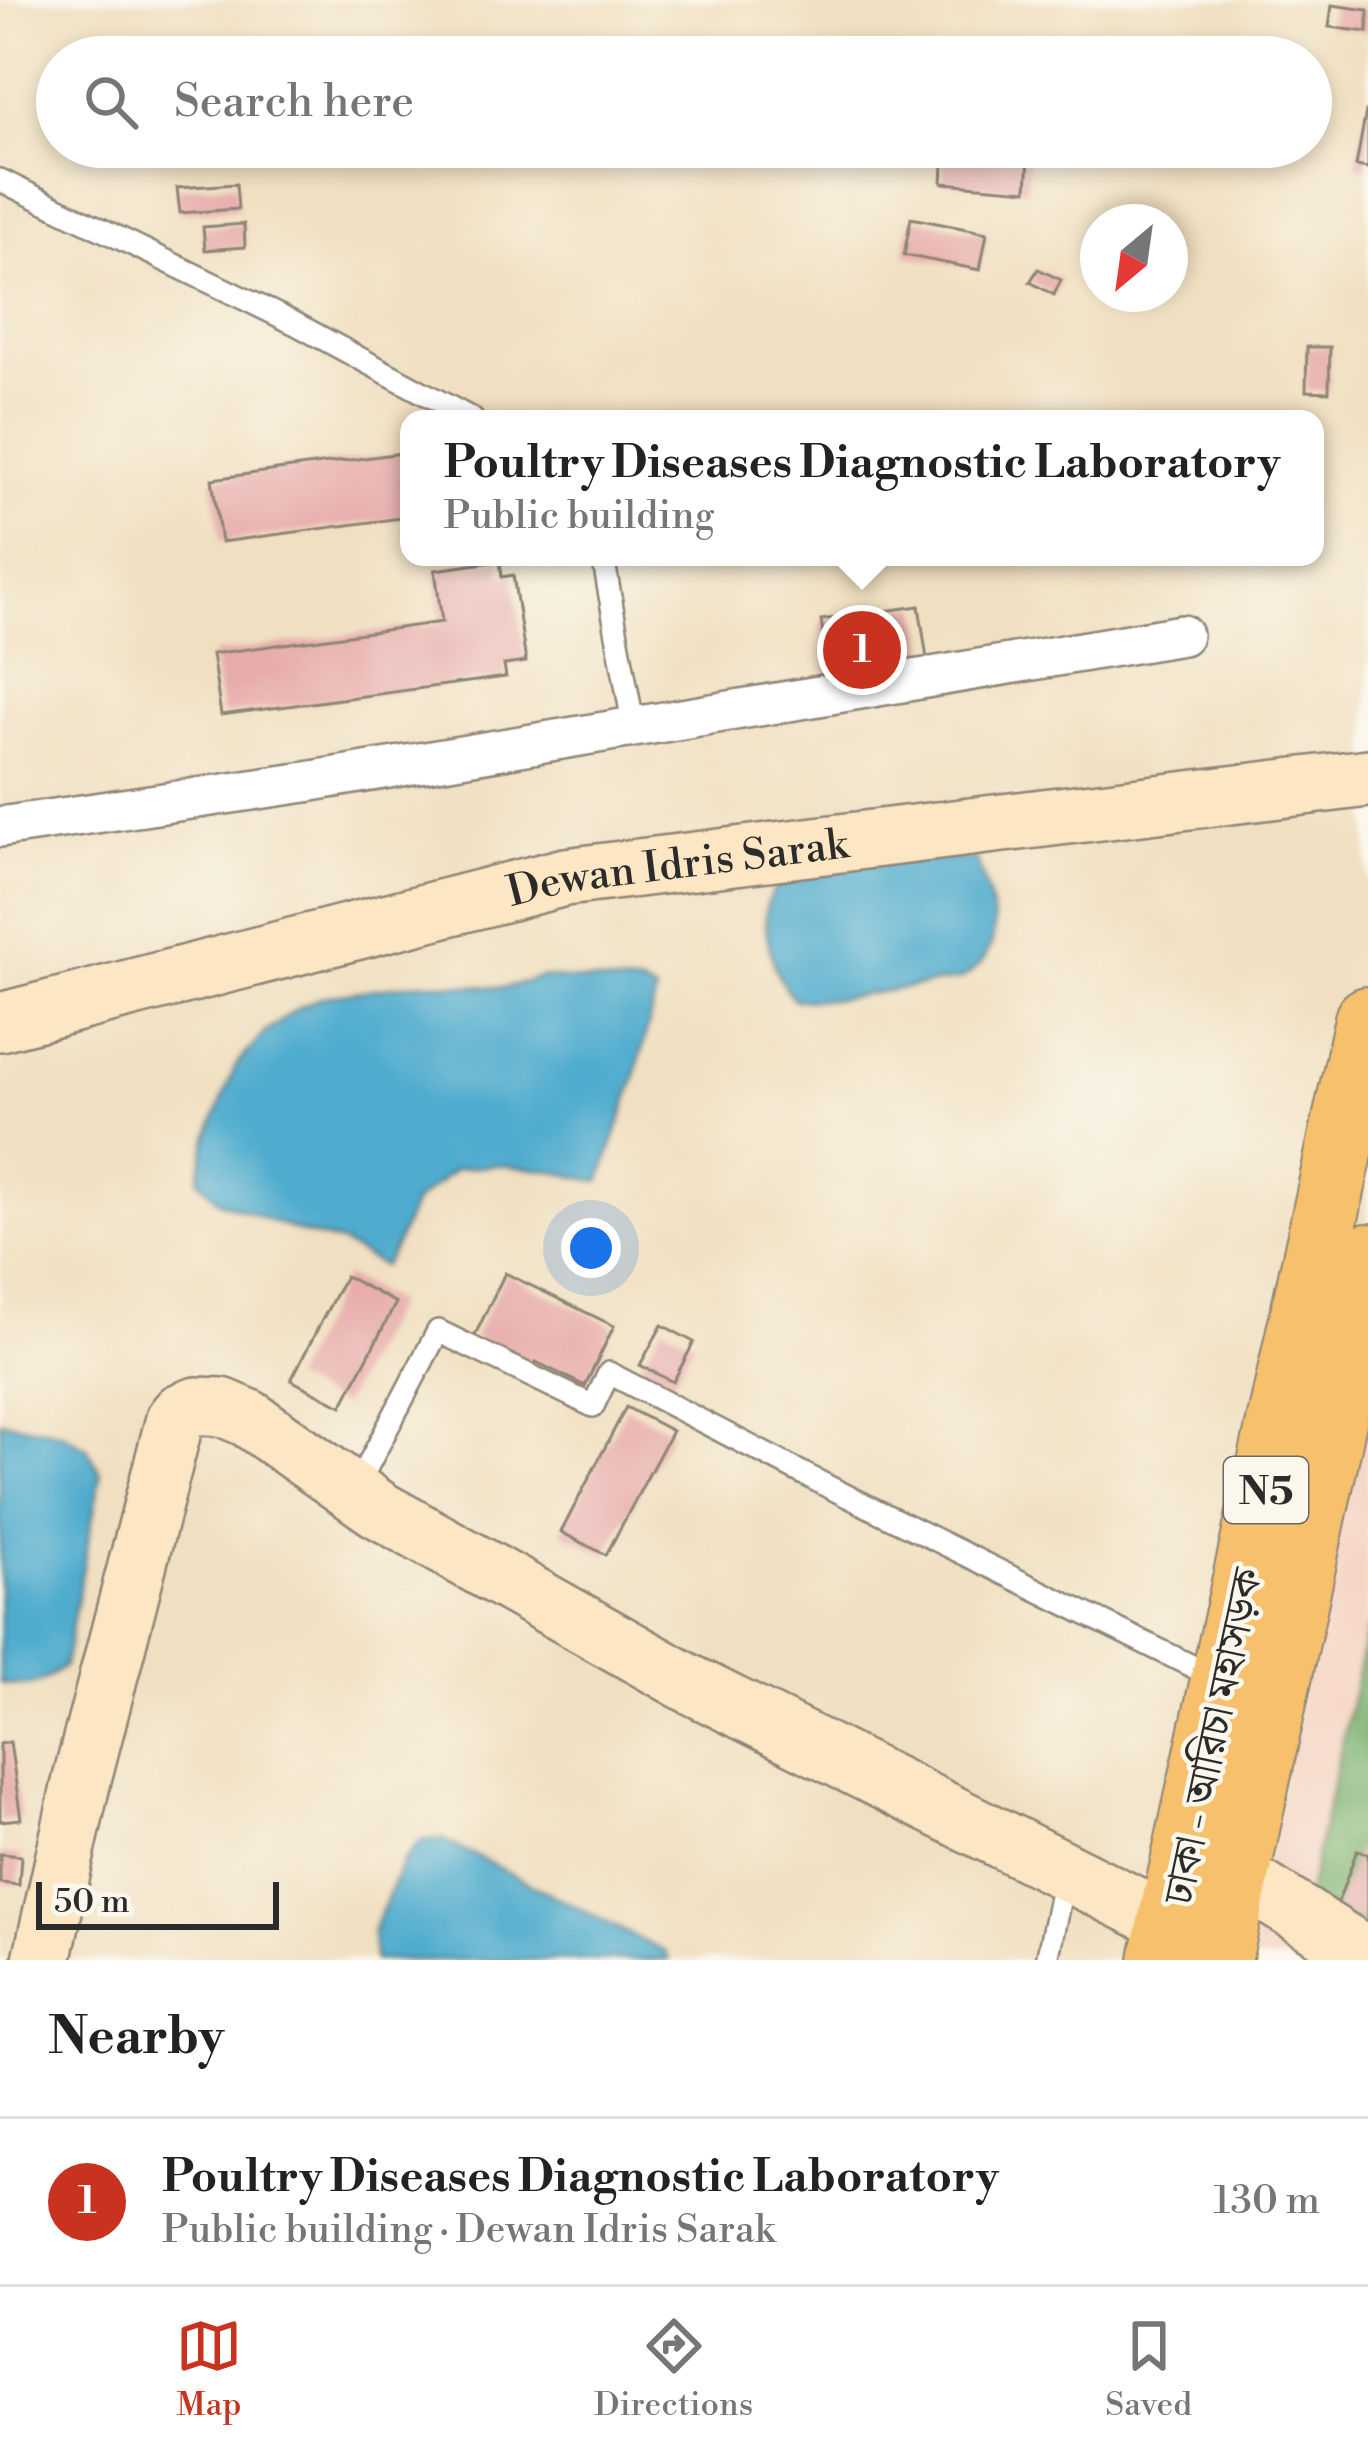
<!DOCTYPE html>
<html lang="en">
<head>
<meta charset="utf-8">
<style>
	:root { --surface:#fff; --page:#f2f2f2; --text:#222; --muted:#767676; --line:#e0e0e0; --accent:#c8321e }
	body { margin:0; font-family:"Libre Bodoni","Noto Serif Bengali",serif; background:var(--page); color:var(--text) }
	.compass { position:absolute; left:1080px; top:204px; width:108px; height:108px; border-radius:50%; background:var(--surface); box-shadow:0 6px 18px #0003; rotate:209deg }
	.scale { position:absolute; left:36px; bottom:30px; width:243px; box-sizing:border-box; padding-left:12px; border:6px solid #2b2b2b; border-top:0; font-size:33px; line-height:42px; white-space:nowrap; color:#2b2b2b; -webkit-text-stroke:9px #fbf7ec; paint-order:stroke }
	.you { position:absolute; left:591px; top:1248px; width:42px; height:42px; margin:-30px; border:9px solid #fff; border-radius:50%; background:#1a73e8; box-shadow:0 0 0 18px #1a73e833 }
	.badge { display:grid; place-items:center; width:78px; height:78px; border-radius:50%; background:var(--accent); color:#fff; font-size:39px; font-weight:700 }
	.pin { position:absolute; translate:-50% -50%; border:6px solid #fff; box-shadow:0 3px 12px #0006 }
	.popup { position:absolute; left:400px; top:410px; width:924px; height:156px; box-sizing:border-box; display:grid; place-content:center; border-radius:24px; background:var(--surface); filter:drop-shadow(0 3px 9px #0005); font-size:39px; white-space:nowrap; color:var(--muted) }
	.popup b { font-size:45px; color:var(--text) }
	.popup::after { content:''; position:absolute; left:50%; top:100%; margin-left:-24px; border:24px solid transparent; border-top-color:var(--surface) }
	.list { margin:0; padding:0; list-style:none }
	h2 { display:flex; justify-content:space-between; align-items:center; height:156px; margin:0; padding:0 48px; font-size:51px }
	h2 small { font-size:39px; font-weight:400; color:var(--muted) }
	.list li { display:grid; grid-template-columns:78px 1fr auto; gap:36px; align-items:center; box-sizing:border-box; height:168px; padding:0 48px; border-top:3px solid var(--line) }
	.list b { display:block; font-size:45px; white-space:nowrap }
	.list p { margin:0; font-size:39px; white-space:nowrap; color:var(--muted) }
	.list em { font-size:39px; font-style:normal; color:var(--muted) }
	.icon { flex:none; width:66px; height:66px; fill:none; stroke:currentColor; stroke-width:2; stroke-linecap:round; stroke-linejoin:round }
	.map { position:relative; flex:none; width:1368px; height:1960px; overflow:hidden }
	.search { position:absolute; background:var(--surface); box-shadow:0 6px 18px #0003; left:36px; right:36px; top:36px; height:132px; display:flex; align-items:center; gap:30px; box-sizing:border-box; padding:0 42px; border-radius:66px; color:var(--muted); font-size:45px }
	.sheet { height:324px; background:var(--surface) }
	nav { display:flex; justify-content:space-around; align-items:center; box-sizing:border-box; height:168px; border-top:3px solid var(--line); background:var(--surface); font-size:33px; color:var(--muted) }
	nav a { display:grid; justify-items:center; gap:6px }
	nav .on { color:var(--accent) }
	.map>svg:first-child { display:block }
</style>
</head>
<body>
<div class="map">
<svg width="1368" height="1960" viewBox="0 0 1368 1960">
	<rect width="100%" height="100%" fill="#fbf7ec"/>
	<filter id="ink" filterUnits="userSpaceOnUse"><feTurbulence type="fractalNoise" baseFrequency=".00833" numOctaves="2"/><feDisplacementMap in="SourceGraphic" scale="24" xChannelSelector="R" yChannelSelector="G"/><feConvolveMatrix kernelMatrix="1 2 1 2 8 2 1 2 1" color-interpolation-filters="sRGB"/></filter>
	<filter id="wash" filterUnits="userSpaceOnUse"><feTurbulence type="fractalNoise" baseFrequency=".004" numOctaves="4" result="noise"/><feDisplacementMap in="SourceGraphic" scale="48" xChannelSelector="R" yChannelSelector="G"/><feGaussianBlur stdDeviation="2.7" result="paint"/><feColorMatrix in="noise" values="0 0 0 0 0 0 0 0 0 0 0 0 0 0 0 0 0 1.4 0 .05"/><feComposite in="paint" operator="in"/></filter>
	<g filter="url(#wash)">
		<rect width="100%" height="100%" fill="#f0dfc0"/>
		<polygon fill="#f5d3c2" points="1368,1353 1368,1960 1250,1960"/>
		<polygon fill="#78b06d" stroke="#526e4c" stroke-width="3" points="1368,1627 1368,1954 1303,1915"/>
		<g fill="#50acce" stroke="#3e6c7c" stroke-width="3">
			<path d="M944,858l33,2c14,47 35,87 -15,119l-125,20 -42,1c-19,-20 -24,-41 -28,-68 -4,-20 -1,-39 17,-50 30,-18 122,-20 160,-24z"/>
			<polygon points="542,977 642,986 656,993 633,1085 600,1182 546,1170 497,1165 455,1169 414,1203 397,1242 383,1266 341,1243 302,1233 219,1201 198,1179 208,1137 235,1067 263,1034 295,1010 322,997 422,982 504,988"/>
			<path d="M0,1421l59,11 28,16 14,26 -37,192c-22,18 -35,24 -64,17z"/>
			<polygon points="442,1839 665,1952 669,1960 374,1960 372,1932 403,1861 421,1841"/>
		</g>
		<g id="blocks">
			<g fill="#e7acaa">
				<polygon points="1332,5 1368,10 1368,32 1329,27"/>
				<polygon points="1366,111 1368,111 1368,168 1356,166"/>
				<polygon points="944,149 1029,157 1027,190 942,183"/>
				<polygon points="236,184 238,209 180,213 177,188"/>
				<polygon points="911,218 987,233 980,270 904,255"/>
				<polygon points="244,224 245,247 205,250 203,227"/>
				<polygon points="1038,269 1061,280 1054,295 1030,282"/>
				<polygon points="1307,347 1330,347 1329,392 1306,391"/>
				<polygon points="409,452 409,517 221,542 212,479"/>
				<polygon points="500,561 502,577 513,575 526,662 504,665 506,677 221,715 212,654 442,622 435,570"/>
				<polygon points="919,606 928,665 829,678 821,620"/>
				<polygon points="505,1273 614,1326 585,1386 536,1362 534,1365 474,1337"/>
				<polygon points="345,1276 396,1303 342,1406 291,1380"/>
				<polygon points="662,1325 694,1342 673,1382 640,1365"/>
				<polygon points="626,1407 672,1431 606,1555 561,1532"/>
				<polygon points="10,1742 21,1819 0,1821 0,1744"/>
				<polygon points="1357,1850 1368,1854 1368,1924 1335,1910"/>
				<polygon points="0,1854 21,1856 19,1885 0,1883"/>
			</g>
		</g>
	</g>
	<g filter="url(#ink)">
		<use href="#blocks" fill-opacity="0" stroke="#8e8576" stroke-width="3"/>
		<g fill="none" stroke-linecap="round" stroke-linejoin="round">
			<g stroke="#8e8576" stroke-width="26">
				<g id="lane">
					<polyline points="0,180 296,324 472,419"/>
					<polyline points="603,557 634,729"/>
					<polyline points="356,1488 438,1331 593,1406 609,1373 831,1488 1218,1679"/>
					<polyline points="1047,1960 1065,1873"/>
				</g>
			</g>
			<g stroke="#8e8576" stroke-width="44">
				<polyline id="street" points="0,827 306,782 1182,635"/>
			</g>
			<g stroke="#8e8576" stroke-width="62">
				<g id="secondary">
					<path id="s1" d="M0,1022l565,-145 803,-99"/>
					<polyline points="1236,1874 1368,1957"/>
					<polyline points="42,1960 82,1779 175,1419 181,1412 197,1406 222,1407 248,1418 378,1509 688,1683 1171,1924"/>
				</g>
			</g>
			<g stroke="#8e8576" stroke-width="70">
				<g id="highway">
					<polyline points="1163,1960 1368,1020"/>
					<polyline points="1218,1960 1368,1257"/>
				</g>
			</g>
			<use href="#lane" stroke="#fff" stroke-width="21"/>
			<use href="#street" stroke="#fff" stroke-width="39"/>
			<use href="#secondary" stroke="#fce6c4" stroke-width="57"/>
			<use href="#highway" stroke="#f7c06c" stroke-width="66"/>
		</g>
	</g>
	<g text-anchor="middle" stroke-width="9" stroke-linejoin="round" paint-order="stroke">
		<rect fill="#fbf7ec" stroke="#696865" stroke-width="3" x="1224" y="1457" width="84" height="66" rx="9"/>
		<g font-size="39" font-weight="bold" fill="#2b2b2b">
			<text x="1266" y="1504">N5</text>
		</g>
		<g font-size="42" fill="#2b2b2b" stroke="#fbf7ec">
			<text dy="15" stroke="none"><textPath href="#s1" startOffset="696">Dewan Idris Sarak</textPath></text>
			<text transform="translate(1212 1736) rotate(-78)" y="15">ঢাকা - আরিচা মহাসড়ক</text>
		</g>
	</g>
</svg>
<svg class="compass" viewBox="-18 -18 36 36"><path d="M0-13l5 13h-10z" fill="#e53935"/><path d="M0 13l5-13h-10z" fill="#767676"/></svg>
<div class="scale">50 m</div>
<div class="you"></div>
<div class="pin badge" style="left:862px;top:650px">1</div>
<div class="popup"><b>Poultry Diseases Diagnostic Laboratory</b>Public building</div>
<div class="search"><svg class="icon" aria-label="search" viewBox="0 0 24 24"><circle cx="10" cy="10" r="6"/><path d="M15 15l6 6"/></svg>Search here</div>
</div>
<section class="sheet">
<h2>Nearby<small></small></h2>
<ul class="list">
<li><span class="badge">1</span><div><b>Poultry Diseases Diagnostic Laboratory</b><p>Public building · Dewan Idris Sarak</p></div><em>130 m</em></li>
</ul>
</section>
<nav>
<a class="on"><svg class="icon" aria-label="map" viewBox="0 0 24 24"><path d="M3 6l6-2 6 2 6-2v14l-6 2-6-2-6 2zM9 4v14M15 6v14"/></svg>Map</a>
<a><svg class="icon" aria-label="directions" viewBox="0 0 24 24"><path d="M12 3l9 9-9 9-9-9zM9 14v-3h6M13 9l2 2-2 2"/></svg>Directions</a>
<a><svg class="icon" aria-label="saved" viewBox="0 0 24 24"><path d="M7 4h10v16l-5-4-5 4z"/></svg>Saved</a>
</nav>
</body>
</html>
